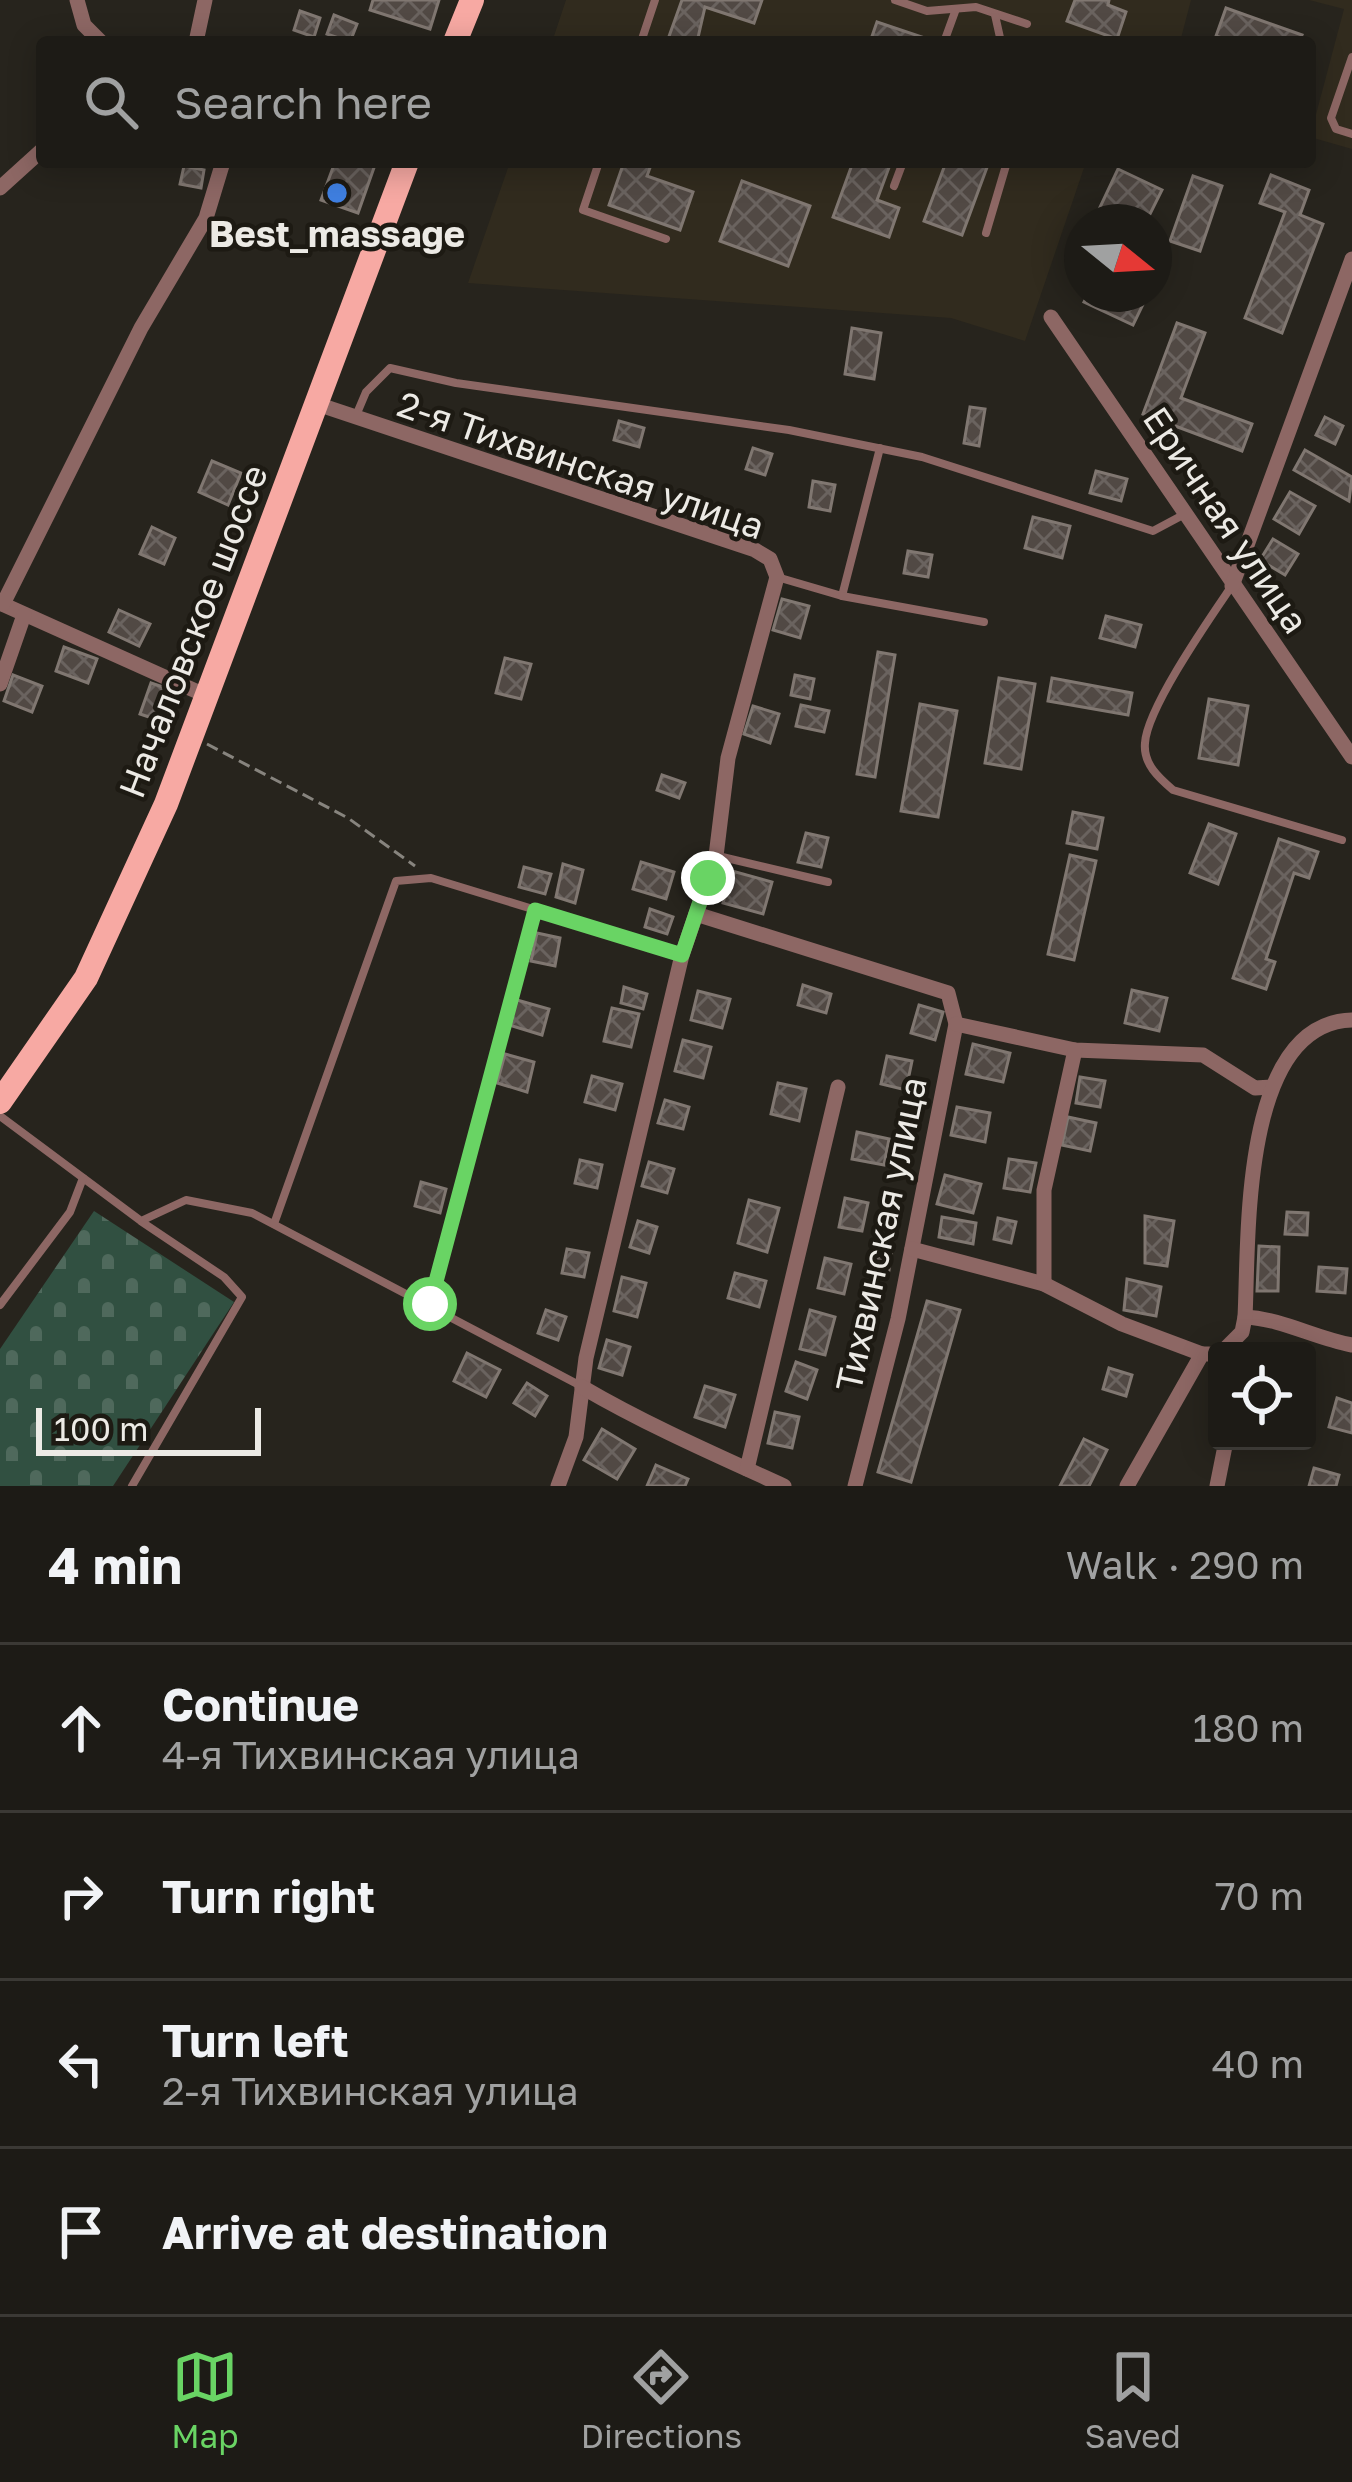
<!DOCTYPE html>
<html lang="en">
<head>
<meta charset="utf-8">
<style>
	:root { --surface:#1d1b16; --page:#2a2823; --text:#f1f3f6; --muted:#a0a1a1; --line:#3b3935; --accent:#69d464 }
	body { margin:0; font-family:"Golos Text",sans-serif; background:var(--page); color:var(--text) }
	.controls { position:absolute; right:36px; bottom:36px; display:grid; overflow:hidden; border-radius:12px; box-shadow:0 6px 30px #0003 }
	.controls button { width:108px; height:108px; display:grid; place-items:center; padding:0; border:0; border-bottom:3px solid var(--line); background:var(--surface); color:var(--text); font:60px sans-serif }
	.compass { position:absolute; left:1064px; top:204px; width:108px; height:108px; border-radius:50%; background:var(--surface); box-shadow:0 6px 30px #0003; rotate:108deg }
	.scale { position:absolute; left:36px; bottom:30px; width:225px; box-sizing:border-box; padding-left:12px; border:6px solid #eceae5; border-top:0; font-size:33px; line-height:42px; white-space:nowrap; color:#eceae5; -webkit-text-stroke:9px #1d1a13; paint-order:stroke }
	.stop { position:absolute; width:36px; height:36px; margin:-27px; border:9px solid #69d464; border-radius:50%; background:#fff }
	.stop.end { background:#69d464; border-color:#fff; box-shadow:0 3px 12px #0008 }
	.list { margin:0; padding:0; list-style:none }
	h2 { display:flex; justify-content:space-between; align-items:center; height:156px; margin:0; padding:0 48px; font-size:51px }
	h2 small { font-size:39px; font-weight:400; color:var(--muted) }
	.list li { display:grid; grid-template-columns:78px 1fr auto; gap:36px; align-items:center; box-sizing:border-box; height:168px; padding:0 48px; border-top:3px solid var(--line) }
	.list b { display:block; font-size:45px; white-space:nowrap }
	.list p { margin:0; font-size:39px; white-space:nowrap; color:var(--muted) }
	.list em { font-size:39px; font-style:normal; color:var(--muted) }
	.icon { flex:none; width:66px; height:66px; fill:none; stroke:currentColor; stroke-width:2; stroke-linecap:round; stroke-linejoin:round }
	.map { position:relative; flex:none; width:1352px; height:1486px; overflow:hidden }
	.search { position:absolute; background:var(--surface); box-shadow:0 6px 30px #0003; left:36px; right:36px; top:36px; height:132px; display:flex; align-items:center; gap:30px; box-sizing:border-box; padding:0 42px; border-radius:12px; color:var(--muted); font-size:45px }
	.sheet { height:828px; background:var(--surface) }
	nav { display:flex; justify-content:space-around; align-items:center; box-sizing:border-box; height:168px; border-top:3px solid var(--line); background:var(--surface); font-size:33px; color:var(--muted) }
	nav a { display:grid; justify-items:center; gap:6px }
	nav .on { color:var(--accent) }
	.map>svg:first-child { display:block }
</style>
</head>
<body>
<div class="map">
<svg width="1352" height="1486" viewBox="0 0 1352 1486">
	<defs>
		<pattern id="cemetery-stones" width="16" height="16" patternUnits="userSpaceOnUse" patternTransform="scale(3)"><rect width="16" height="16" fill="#315041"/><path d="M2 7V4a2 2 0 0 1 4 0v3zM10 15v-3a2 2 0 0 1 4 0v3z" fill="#4f695c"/></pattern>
		<pattern id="building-cross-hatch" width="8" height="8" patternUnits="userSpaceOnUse" patternTransform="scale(3)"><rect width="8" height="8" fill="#514944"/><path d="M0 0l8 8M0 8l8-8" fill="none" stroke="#6a635f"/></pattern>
	</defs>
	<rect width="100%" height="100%" fill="#27241d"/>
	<g fill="#312b1e">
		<polygon points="566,0 1191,0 1180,42 552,42"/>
		<polygon points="1309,0 1352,0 1352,149 1310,137 1344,9"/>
		<polygon points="510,162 1086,162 1025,341 951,318 468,283"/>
	</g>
	<polygon fill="url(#cemetery-stones)" points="94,1211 234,1302 113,1486 0,1486 0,1349"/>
	<g fill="url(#building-cross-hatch)" stroke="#807771" stroke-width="3">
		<polygon points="373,0 439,0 430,29 370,10"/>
		<polygon points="682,0 762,0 754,23 705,7 697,42 667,42"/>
		<polygon points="1075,0 1109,0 1108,5 1126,12 1117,39 1067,21"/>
		<polygon points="1226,8 1302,35 1299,42 1234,42 1216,36"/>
		<polygon points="300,11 320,18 314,37 294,30"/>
		<polygon points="334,15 357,24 350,42 327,34"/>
		<polygon points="877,22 934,41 934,42 870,42"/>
		<polygon points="335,162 376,162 358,213 321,200"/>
		<polygon points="624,162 652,162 647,176 693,192 680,230 609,205"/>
		<polygon points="853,162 891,162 877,200 899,208 889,237 833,217"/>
		<polygon points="946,162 989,162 962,235 924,221"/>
		<polygon points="184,166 204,170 201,188 180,184"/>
		<polygon points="1118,169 1162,190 1146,222 1093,222"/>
		<polygon points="1271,175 1309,190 1300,215 1323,224 1282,333 1245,318 1285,212 1260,203"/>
		<polygon points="1193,176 1222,186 1200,251 1170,241"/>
		<polygon points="742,181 810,206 788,266 720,241"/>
		<polygon points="1088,294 1148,294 1133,325 1084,302"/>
		<polygon points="1177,323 1205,333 1181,398 1252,424 1242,451 1143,414"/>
		<polygon points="852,328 881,333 874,379 845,374"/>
		<polygon points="970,407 985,409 979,446 964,443"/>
		<polygon points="1325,417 1343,426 1335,444 1316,435"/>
		<polygon points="619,421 644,428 639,447 614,440"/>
		<polygon points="753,448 772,454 765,475 746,469"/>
		<polygon points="1305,450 1352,477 1349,501 1294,470"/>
		<polygon points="212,461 241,473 228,505 199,492"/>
		<polygon points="1096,471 1127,479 1121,501 1090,493"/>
		<polygon points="813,481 835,485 830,511 809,507"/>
		<polygon points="1290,492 1315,506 1299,534 1274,519"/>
		<polygon points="1033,517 1070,526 1062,558 1025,548"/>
		<polygon points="152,527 175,538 164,564 140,554"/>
		<polygon points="1273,539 1298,554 1285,575 1260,560"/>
		<polygon points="908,551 932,555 928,577 904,573"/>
		<polygon points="782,599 809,606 800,638 773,630"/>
		<polygon points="119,610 150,624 139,646 109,632"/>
		<polygon points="1106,616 1141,625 1135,647 1100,638"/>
		<polygon points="64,647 97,659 88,683 56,671"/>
		<polygon points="878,652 895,655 875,777 857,774"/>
		<polygon points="505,658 531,664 521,699 496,693"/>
		<polygon points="13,675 42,686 32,712 4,701"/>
		<polygon points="795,675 814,679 810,699 791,695"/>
		<polygon points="999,678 1035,684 1021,769 985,763"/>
		<polygon points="1052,678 1132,693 1128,715 1048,701"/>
		<polygon points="151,683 178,692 167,723 140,714"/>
		<polygon points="1209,699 1248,706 1238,765 1199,758"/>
		<polygon points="920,704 957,711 938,817 901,811"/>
		<polygon points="801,705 829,711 824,732 796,726"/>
		<polygon points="753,706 779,714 770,743 744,734"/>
		<polygon points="662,775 685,783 679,798 657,790"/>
		<polygon points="1073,812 1103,818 1097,849 1067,843"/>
		<polygon points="1209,824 1236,834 1218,884 1190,873"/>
		<polygon points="806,833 828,838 821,867 798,862"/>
		<polygon points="1279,839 1318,852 1309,878 1294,873 1266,959 1275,962 1266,989 1233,978"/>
		<polygon points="1070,855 1096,861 1074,960 1048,954"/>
		<polygon points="641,862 674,872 666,899 633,889"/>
		<polygon points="563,864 583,870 575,903 556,897"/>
		<polygon points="524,867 551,874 545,894 519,887"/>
		<polygon points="732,871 772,882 763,914 723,903"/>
		<polygon points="650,909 673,917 667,934 645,927"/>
		<polygon points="537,933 560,938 555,966 531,961"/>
		<polygon points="803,985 831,994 826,1013 798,1005"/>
		<polygon points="624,987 647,994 643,1009 621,1003"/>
		<polygon points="1132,990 1167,998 1159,1031 1125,1023"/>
		<polygon points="698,991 730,999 722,1028 691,1020"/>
		<polygon points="517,1000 549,1009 542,1035 509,1025"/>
		<polygon points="919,1005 943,1012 935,1040 911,1033"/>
		<polygon points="612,1008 639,1014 631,1047 604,1041"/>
		<polygon points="683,1040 711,1047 703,1078 675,1071"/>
		<polygon points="973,1044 1010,1053 1003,1082 966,1074"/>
		<polygon points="505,1054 534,1062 527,1092 497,1083"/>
		<polygon points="887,1056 912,1061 906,1090 881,1084"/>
		<polygon points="592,1076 622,1084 615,1110 585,1102"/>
		<polygon points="1080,1077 1105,1081 1100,1107 1076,1103"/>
		<polygon points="778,1083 806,1089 799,1121 771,1114"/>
		<polygon points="665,1100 689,1107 683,1129 658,1123"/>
		<polygon points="957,1107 990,1113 985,1142 951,1135"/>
		<polygon points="1068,1117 1096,1123 1090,1151 1062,1145"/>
		<polygon points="857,1132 889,1139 884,1165 852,1159"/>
		<polygon points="1009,1159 1036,1163 1030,1192 1004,1188"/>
		<polygon points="580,1160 602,1165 597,1188 575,1183"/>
		<polygon points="649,1162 674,1169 667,1193 642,1186"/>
		<polygon points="945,1175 981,1184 973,1213 937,1204"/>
		<polygon points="421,1182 446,1189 440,1213 415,1206"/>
		<polygon points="845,1198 868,1203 862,1231 839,1227"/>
		<polygon points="749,1200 779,1208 767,1252 738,1243"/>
		<polygon points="1287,1212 1308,1213 1307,1235 1285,1234"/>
		<polygon points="1145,1216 1174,1221 1167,1266 1145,1263"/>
		<polygon points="942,1217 976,1223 973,1244 939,1237"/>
		<polygon points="998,1218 1016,1222 1011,1243 994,1239"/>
		<polygon points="638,1221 657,1227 649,1253 630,1247"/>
		<polygon points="872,1246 892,1249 889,1270 869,1268"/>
		<polygon points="1259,1246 1279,1247 1278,1291 1257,1291"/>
		<polygon points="567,1249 589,1253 584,1277 562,1273"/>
		<polygon points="825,1258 851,1264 844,1294 818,1288"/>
		<polygon points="1319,1267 1347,1269 1345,1293 1317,1291"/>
		<polygon points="735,1273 766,1281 759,1307 728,1298"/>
		<polygon points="622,1277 646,1283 637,1317 614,1311"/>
		<polygon points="1127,1279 1161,1287 1156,1316 1124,1310"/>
		<polygon points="927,1301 960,1310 911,1482 878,1472"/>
		<polygon points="546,1310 566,1317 558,1340 538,1333"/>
		<polygon points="810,1310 835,1317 825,1355 800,1349"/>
		<polygon points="607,1340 630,1347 622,1375 599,1368"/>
		<polygon points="467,1353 500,1370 486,1397 454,1381"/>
		<polygon points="796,1362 817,1370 807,1399 786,1391"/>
		<polygon points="1109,1368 1132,1375 1126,1396 1103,1389"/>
		<polygon points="527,1383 547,1396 535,1416 514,1403"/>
		<polygon points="705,1386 735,1395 725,1427 695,1417"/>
		<polygon points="1337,1398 1352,1403 1352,1433 1329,1427"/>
		<polygon points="775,1412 799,1417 792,1448 768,1443"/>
		<polygon points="602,1429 635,1449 617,1479 584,1460"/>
		<polygon points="1084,1439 1107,1450 1089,1486 1060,1486"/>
		<polygon points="656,1465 688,1479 685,1486 647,1486"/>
		<polygon points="1314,1468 1339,1475 1336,1486 1309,1486"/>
	</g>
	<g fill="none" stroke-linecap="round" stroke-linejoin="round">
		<polyline stroke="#87847e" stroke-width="3" stroke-dasharray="12 6" stroke-linecap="butt" points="207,744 348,818 415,866"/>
		<g stroke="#8d6764" stroke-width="8">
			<polyline points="895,0 927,11 976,7 1027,24"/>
			<polyline points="995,15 1001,42"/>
			<polyline points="641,42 655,0"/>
			<polyline points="944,42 956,9"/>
			<polyline points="1352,57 1331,118 1336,129 1352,134"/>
			<polyline points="599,162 583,210 666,239"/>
			<polyline points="894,186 903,162"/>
			<polyline points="986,233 1007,162"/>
			<polyline points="355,418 366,392 390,368 456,383 789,430 922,457 1153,531 1183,515"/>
			<polyline points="777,577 842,596 880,448"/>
			<path d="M1231,587c-21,31 -84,121 -86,156 -2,21 14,35 28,47l169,50"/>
			<polyline points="842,596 984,622"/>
			<polyline points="718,856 828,882"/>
			<polyline points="0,1116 141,1221 186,1200 252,1213 581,1386"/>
			<polyline points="274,1224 396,881 431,878 680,954"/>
			<polyline points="430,1304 535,910"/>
			<polyline points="0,1305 70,1212 83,1178"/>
			<polyline points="132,1486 242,1297 224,1277 142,1222"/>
		</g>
		<g stroke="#8d6764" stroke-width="15">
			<polyline points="77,0 84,25 101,42"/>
			<polyline points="196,42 205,0"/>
			<polyline points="0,188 42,150"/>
			<polyline points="1051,317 1352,757"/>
			<polyline points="317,404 755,550 770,559 777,577 728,758 716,856 682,955 586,1358 576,1437 558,1486"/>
			<polyline points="1232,586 1352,259"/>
			<polyline points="0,603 207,696"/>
			<polyline points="3,604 141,328 206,218 223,162"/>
			<polyline points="0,684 24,615"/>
			<polyline points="696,914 948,993 956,1024 898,1319 855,1486"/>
			<polyline points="956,1024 1075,1050 1203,1055 1255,1088 1272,1087"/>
			<polyline points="912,1249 1044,1284 1122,1324 1202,1354"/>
			<polyline points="1044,1284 1044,1190 1075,1050"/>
			<path d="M1245,1317c38,2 69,21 107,28"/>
			<path d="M1223,1351l19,-19 3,-15c4,-77 -5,-294 107,-297"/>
			<path d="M582,1387c65,38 134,68 202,99"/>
			<polyline points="747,1469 838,1087"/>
			<polyline points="1127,1486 1202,1354 1209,1354"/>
			<polyline points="1217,1486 1226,1441"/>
		</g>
		<g stroke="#f7a9a3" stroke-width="24">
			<polyline points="455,42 472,0"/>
			<polyline points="0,1102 86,978 166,804 407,162"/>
		</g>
	</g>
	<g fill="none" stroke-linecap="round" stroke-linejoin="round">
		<polyline stroke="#69d464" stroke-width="15" points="430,1304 535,910 682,955 708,878"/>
	</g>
	<circle fill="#3f7fe0" stroke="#1d1a13" stroke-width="4.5" cx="337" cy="193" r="12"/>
	<g text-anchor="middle" stroke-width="9" stroke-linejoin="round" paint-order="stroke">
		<g font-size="36" font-weight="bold" fill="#eceae5" stroke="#1d1a13">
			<text x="337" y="247">Best_massage</text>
		</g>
		<g font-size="36" fill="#eceae5" stroke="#1d1a13">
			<text transform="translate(581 465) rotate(19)" y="13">2-я Тихвинская улица</text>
			<text transform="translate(1226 520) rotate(56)" y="13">Еричная улица</text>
			<text transform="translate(193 631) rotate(-69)" y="13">Началовское шоссе</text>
			<text transform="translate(881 1234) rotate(-78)" y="13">Тихвинская улица</text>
		</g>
	</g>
</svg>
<div class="controls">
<button><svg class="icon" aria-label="locate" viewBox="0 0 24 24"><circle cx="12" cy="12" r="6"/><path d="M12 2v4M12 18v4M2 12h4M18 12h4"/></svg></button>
</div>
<svg class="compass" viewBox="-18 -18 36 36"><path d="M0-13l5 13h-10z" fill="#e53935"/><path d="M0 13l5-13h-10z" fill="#a0a1a1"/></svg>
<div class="scale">100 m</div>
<div class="stop" style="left:430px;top:1304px"></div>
<div class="stop end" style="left:708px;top:878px"></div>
<div class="search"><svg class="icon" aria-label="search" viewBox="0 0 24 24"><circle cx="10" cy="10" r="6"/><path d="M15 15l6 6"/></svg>Search here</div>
</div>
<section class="sheet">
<h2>4 min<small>Walk · 290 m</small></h2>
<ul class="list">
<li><svg class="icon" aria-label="ahead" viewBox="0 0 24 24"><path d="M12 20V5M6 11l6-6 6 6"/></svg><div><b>Continue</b><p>4-я Тихвинская улица</p></div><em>180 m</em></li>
<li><svg class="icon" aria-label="right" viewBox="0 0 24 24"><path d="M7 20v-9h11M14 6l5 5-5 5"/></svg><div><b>Turn right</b></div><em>70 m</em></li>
<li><svg class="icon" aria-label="left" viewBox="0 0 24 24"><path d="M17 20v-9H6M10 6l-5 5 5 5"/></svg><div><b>Turn left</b><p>2-я Тихвинская улица</p></div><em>40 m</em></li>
<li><svg class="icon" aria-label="arrive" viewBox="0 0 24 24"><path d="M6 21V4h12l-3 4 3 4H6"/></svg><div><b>Arrive at destination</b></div></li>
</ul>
</section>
<nav>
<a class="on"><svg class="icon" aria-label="map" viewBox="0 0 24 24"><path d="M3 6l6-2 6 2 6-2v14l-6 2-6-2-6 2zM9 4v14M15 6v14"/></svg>Map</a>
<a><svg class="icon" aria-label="directions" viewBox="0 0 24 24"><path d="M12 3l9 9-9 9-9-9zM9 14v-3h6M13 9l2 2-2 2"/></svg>Directions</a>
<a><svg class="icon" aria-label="saved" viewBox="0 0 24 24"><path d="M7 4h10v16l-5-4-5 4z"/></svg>Saved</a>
</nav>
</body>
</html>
